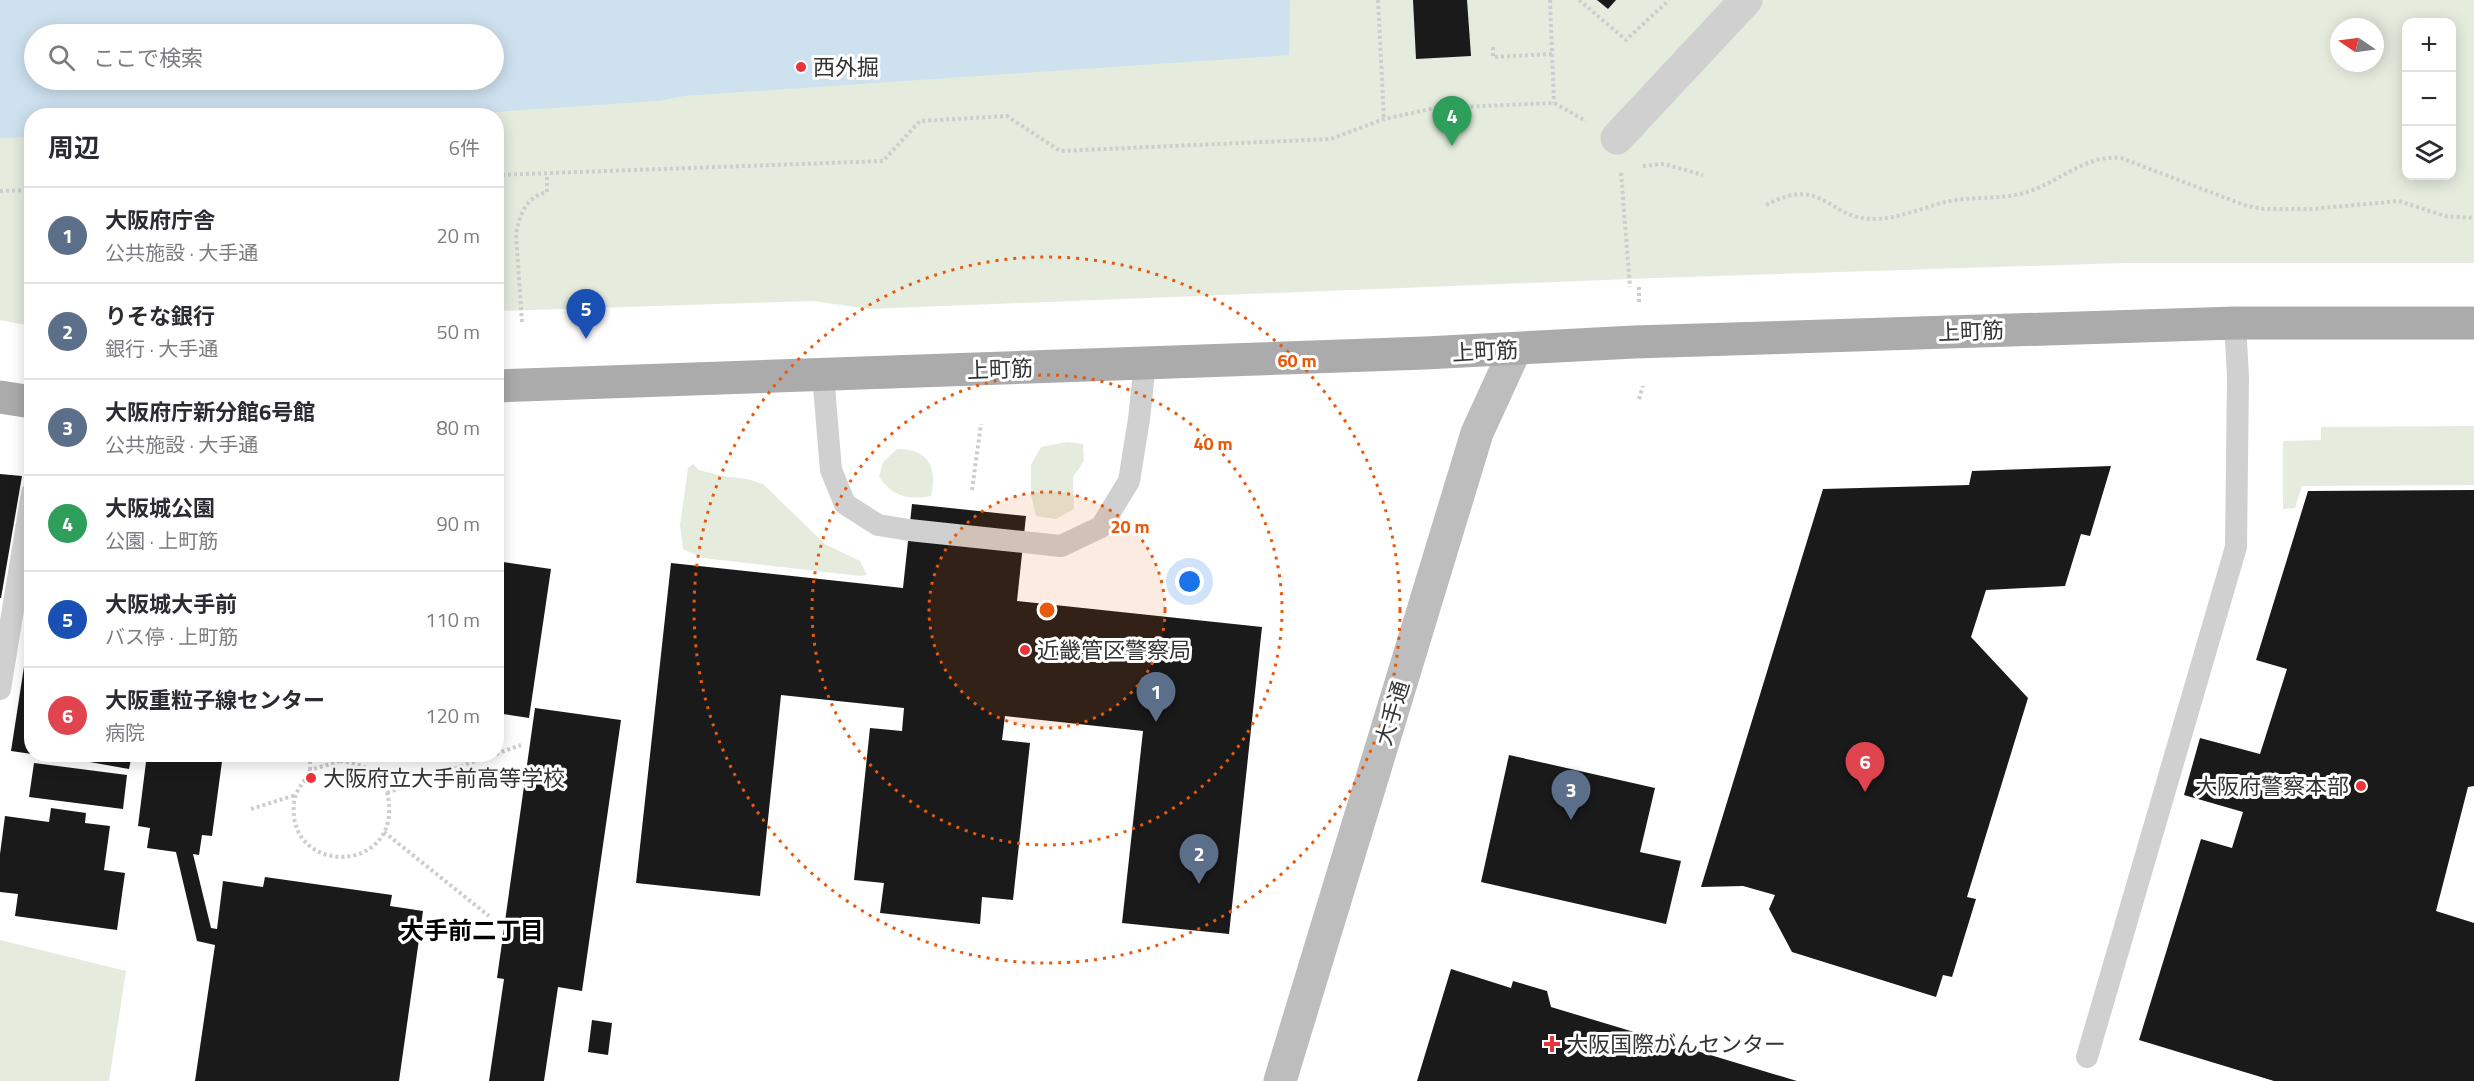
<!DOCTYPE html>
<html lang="ja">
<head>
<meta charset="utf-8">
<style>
	:root { --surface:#fff; --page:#f2f2f3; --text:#2b2b33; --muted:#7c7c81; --line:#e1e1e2; --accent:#0b8043 }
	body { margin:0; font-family:"Titillium Web","Noto Sans JP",sans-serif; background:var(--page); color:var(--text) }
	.controls { position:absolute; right:18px; top:18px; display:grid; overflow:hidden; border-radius:12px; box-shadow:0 3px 15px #0003 }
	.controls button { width:54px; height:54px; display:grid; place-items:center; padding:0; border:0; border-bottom:2px solid var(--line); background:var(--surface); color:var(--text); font:30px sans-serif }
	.compass { position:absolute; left:2330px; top:18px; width:54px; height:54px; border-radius:50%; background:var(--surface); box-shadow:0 3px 15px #0003; rotate:283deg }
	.you { position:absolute; left:1190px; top:582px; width:21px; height:21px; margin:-15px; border:4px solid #fff; border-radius:50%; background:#1a73e8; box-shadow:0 0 0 9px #1a73e833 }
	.badge { display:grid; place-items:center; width:39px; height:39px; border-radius:50%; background:var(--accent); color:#fff; font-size:20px; font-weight:700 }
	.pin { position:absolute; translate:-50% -50px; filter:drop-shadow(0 2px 3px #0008) }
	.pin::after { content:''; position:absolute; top:32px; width:21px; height:18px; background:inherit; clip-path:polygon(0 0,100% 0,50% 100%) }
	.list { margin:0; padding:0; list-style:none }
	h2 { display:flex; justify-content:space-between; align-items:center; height:78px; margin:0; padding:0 24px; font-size:26px }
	h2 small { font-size:20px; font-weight:400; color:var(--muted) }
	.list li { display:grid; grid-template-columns:39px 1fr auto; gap:18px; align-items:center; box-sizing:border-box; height:96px; padding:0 24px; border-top:2px solid var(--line) }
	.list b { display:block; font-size:22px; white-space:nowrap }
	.list p { margin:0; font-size:20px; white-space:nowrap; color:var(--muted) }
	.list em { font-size:20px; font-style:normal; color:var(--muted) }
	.icon { flex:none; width:33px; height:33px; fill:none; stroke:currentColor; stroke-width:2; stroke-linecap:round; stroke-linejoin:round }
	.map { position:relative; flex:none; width:2474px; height:1081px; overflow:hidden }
	.search { position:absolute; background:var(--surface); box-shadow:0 3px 15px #0003; left:24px; top:24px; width:480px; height:66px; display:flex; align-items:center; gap:15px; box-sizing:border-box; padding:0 21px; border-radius:33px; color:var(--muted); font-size:22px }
	.panel { position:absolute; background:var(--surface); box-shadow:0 3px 15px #0003; left:24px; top:108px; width:480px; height:654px; border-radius:24px }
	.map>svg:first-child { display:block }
</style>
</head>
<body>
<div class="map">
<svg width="2474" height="1081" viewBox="0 0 2474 1081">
	<rect width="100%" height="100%" fill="#fff"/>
	<g fill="#e5ecde" fill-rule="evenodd">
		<path d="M0,0h2474v263h-351l-468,15 -786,31 -56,-8 -316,10 -1,-195h-464l-1,210 -31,-6zM2406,22h46v154h-46zM2339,27h36v36h-36zM34,34h460v46h-460z"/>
		<polygon points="2474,426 2474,485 2302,486 2295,508 2283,509 2283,441 2321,440 2321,427"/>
		<polygon points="1067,442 1083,444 1084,461 1073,477 1074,509 1056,519 1036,516 1031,495 1031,465 1041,447"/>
		<path d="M897,449c31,-1 41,19 34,47 -24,4 -37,1 -52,-19l4,-15z"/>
		<polygon points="693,464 699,470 722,476 747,479 763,484 825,544 860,561 867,575 860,576 703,558 683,549 680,525 688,468"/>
		<polygon points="0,940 126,971 109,1081 0,1081"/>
	</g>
	<path fill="#cee1ef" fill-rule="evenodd" d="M0,0h1290l-1,55 -605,41 -27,5 -222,15h-403l-1,21 -31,1zM34,34h460v46h-460z"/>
	<g fill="#1a1a1a">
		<polygon points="1413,0 1467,0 1471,56 1416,59"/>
		<polygon points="1597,0 1616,0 1608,9"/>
		<polygon points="2111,466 2090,536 2081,534 2065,586 1986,590 1971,637 2028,698 1967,897 1976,899 1952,977 1943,975 1936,997 1792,952 1769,909 1775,895 1743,886 1701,887 1823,489 1969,485 1972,471"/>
		<polygon points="0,474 22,476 1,598 0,598"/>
		<polygon points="2474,490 2474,786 2468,787 2436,911 2474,923 2474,1081 2274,1081 2139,1040 2201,839 2232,848 2243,812 2184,795 2200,738 2260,754 2287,669 2256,660 2308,491"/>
		<polygon points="912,504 1026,516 1017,601 1262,627 1229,934 1122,923 1143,731 1005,716 1002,740 1030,743 1013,900 982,897 980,924 880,913 884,883 854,880 870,728 902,731 904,708 781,695 760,896 636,883 671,563 903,588"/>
		<polygon points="496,561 551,569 529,718 496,713"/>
		<polygon points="30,628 32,628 32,754 11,751"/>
		<polygon points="535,708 621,720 582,991 558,987 544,1081 489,1081 504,979 497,978"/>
		<polygon points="45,754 132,754 129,769"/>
		<polygon points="147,754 223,754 212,836 202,835 199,855 193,854 211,928 217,929 223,881 263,887 265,877 392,895 390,906 423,911 399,1081 195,1081 215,945 197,941 176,852 147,848 150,828 138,826"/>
		<polygon points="1509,755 1655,788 1640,852 1681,861 1666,924 1481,882"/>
		<polygon points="34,763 127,775 123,809 29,797"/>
		<polygon points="51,808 86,813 85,823 110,826 104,870 125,873 117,930 15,916 18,894 0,892 0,854 5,816 49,822"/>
		<polygon points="1451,969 1511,988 1513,981 1547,991 1551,1007 1797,1081 1417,1081"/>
		<polygon points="592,1020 612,1023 608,1055 588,1052"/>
	</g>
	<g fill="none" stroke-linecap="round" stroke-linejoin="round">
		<g stroke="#cdcdcd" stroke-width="4" stroke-dasharray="3 3" stroke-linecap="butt">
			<polyline points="1378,0 1384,119"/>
			<polyline points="1550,0 1554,103"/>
			<polyline points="1579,0 1626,40 1669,0"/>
			<polyline points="1493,47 1493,57 1552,54"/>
			<polyline points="1643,166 1664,164 1703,175"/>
			<polyline points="1621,173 1630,287"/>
			<polyline points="496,175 883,161 920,121 1007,116 1060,151 1331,139 1384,119 1435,108 1554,103 1586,121"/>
			<polyline points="0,191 32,190"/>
			<path d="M1766,205c58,-31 62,15 108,14 26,0 51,-13 76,-18 26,-5 53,-1 77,-9 32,-10 60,-38 94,-34l126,48 17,3h48l87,-8 46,15 29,2"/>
			<polyline points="1639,287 1639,302"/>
			<path d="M522,322l-6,-87c3,-20 10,-38 31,-43v-18"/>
			<polyline points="1639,399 1643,386"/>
			<polyline points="972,490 981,424"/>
			<polyline points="496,754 521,745"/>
			<path d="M340,761c20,2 41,10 47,31 20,83 -101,86 -93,11 1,-13 11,-21 16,-33z"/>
			<polyline points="310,770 310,754"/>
			<polyline points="387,793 495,754"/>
			<polyline points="251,809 296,795"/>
			<polyline points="384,832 489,916"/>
		</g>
		<g stroke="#d0d0d0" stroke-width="22">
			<polyline points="823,375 831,470 845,504 878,525 909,530 1061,546 1101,527 1129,481 1139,419 1145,363"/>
			<polyline points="0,689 32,493"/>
			<polyline points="2087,1057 2236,547 2238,377 2235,323"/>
		</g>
		<polyline stroke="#d0d0d0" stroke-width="33" points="1617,138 1746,0"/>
		<polyline stroke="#bdbdbd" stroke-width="33" points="1280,1081 1477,433 1515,350"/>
		<g stroke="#ababab" stroke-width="33">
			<polyline points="496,386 1425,353 1634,342 2235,323 2474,323"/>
			<polyline points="0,397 32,402"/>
		</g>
	</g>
	<circle cx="1047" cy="610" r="118" fill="#e8590c" fill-opacity=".12"/>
	<g fill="none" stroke="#e8590c" stroke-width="3" stroke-dasharray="3 6">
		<circle cx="1047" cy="610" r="118"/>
		<circle cx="1047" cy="610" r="235"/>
		<circle cx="1047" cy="610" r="353"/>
	</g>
	<g fill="#eb343a" stroke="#fff" stroke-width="2">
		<circle cx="801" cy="67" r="6"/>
		<circle cx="1025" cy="650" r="6"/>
		<circle cx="311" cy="778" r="6"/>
		<circle cx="2361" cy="786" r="6"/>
		<path d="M1549 1035h6v6h6v6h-6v6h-6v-6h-6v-6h6z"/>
	</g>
	<g text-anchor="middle" stroke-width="6" stroke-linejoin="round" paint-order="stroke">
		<g font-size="22" fill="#333" stroke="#fff" text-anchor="start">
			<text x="813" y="75">西外掘</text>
			<text x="1037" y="658">近畿管区警察局</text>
			<text x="323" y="786">大阪府立大手前高等学校</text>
			<text x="2349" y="794" text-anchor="end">大阪府警察本部</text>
			<text x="1566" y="1052">大阪国際がんセンター</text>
		</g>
		<g font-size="22" fill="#333" stroke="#fff">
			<text transform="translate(1971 331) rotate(-2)" y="8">上町筋</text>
			<text transform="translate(1485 351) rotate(-3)" y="8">上町筋</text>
			<text transform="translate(1000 369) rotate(-2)" y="8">上町筋</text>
			<text transform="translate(1392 713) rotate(-73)" y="8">大手通</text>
		</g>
		<g font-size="24" font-weight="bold" fill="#000" stroke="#fff">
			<text x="472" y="939">大手前二丁目</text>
		</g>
	</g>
	<circle cx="1047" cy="610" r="9" fill="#e8590c" stroke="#fff" stroke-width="3"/>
	<g font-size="18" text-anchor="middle" font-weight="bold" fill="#e8590c" stroke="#fff" stroke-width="6" stroke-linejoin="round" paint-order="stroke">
		<text x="1297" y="367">60 m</text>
		<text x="1213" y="450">40 m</text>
		<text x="1130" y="533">20 m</text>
	</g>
</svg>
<div class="controls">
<button>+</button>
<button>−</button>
<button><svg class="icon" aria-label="layers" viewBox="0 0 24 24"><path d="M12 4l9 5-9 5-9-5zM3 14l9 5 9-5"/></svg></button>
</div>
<svg class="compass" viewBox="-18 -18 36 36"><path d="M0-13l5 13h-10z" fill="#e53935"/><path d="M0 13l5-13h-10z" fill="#7c7c81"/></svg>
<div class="you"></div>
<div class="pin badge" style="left:1156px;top:722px;background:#5c6f8a">1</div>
<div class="pin badge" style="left:1199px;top:884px;background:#5c6f8a">2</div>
<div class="pin badge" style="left:1571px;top:820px;background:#5c6f8a">3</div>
<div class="pin badge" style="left:1452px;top:146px;background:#2e9e5b">4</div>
<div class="pin badge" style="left:586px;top:339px;background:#1a4fb4">5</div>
<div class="pin badge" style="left:1865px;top:792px;background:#e0444e">6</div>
<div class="search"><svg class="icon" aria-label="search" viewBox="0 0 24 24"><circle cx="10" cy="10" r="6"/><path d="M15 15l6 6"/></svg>ここで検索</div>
<section class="panel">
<h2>周辺<small>6件</small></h2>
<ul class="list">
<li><span class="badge" style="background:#5c6f8a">1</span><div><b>大阪府庁舎</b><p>公共施設 · 大手通</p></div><em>20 m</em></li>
<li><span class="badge" style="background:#5c6f8a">2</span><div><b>りそな銀行</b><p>銀行 · 大手通</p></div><em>50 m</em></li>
<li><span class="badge" style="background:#5c6f8a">3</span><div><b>大阪府庁新分館6号館</b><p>公共施設 · 大手通</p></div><em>80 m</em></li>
<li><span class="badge" style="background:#2e9e5b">4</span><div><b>大阪城公園</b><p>公園 · 上町筋</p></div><em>90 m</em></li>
<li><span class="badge" style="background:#1a4fb4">5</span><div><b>大阪城大手前</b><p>バス停 · 上町筋</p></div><em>110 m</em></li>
<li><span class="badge" style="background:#e0444e">6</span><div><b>大阪重粒子線センター</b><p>病院</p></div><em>120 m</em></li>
</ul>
</section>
</div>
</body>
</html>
